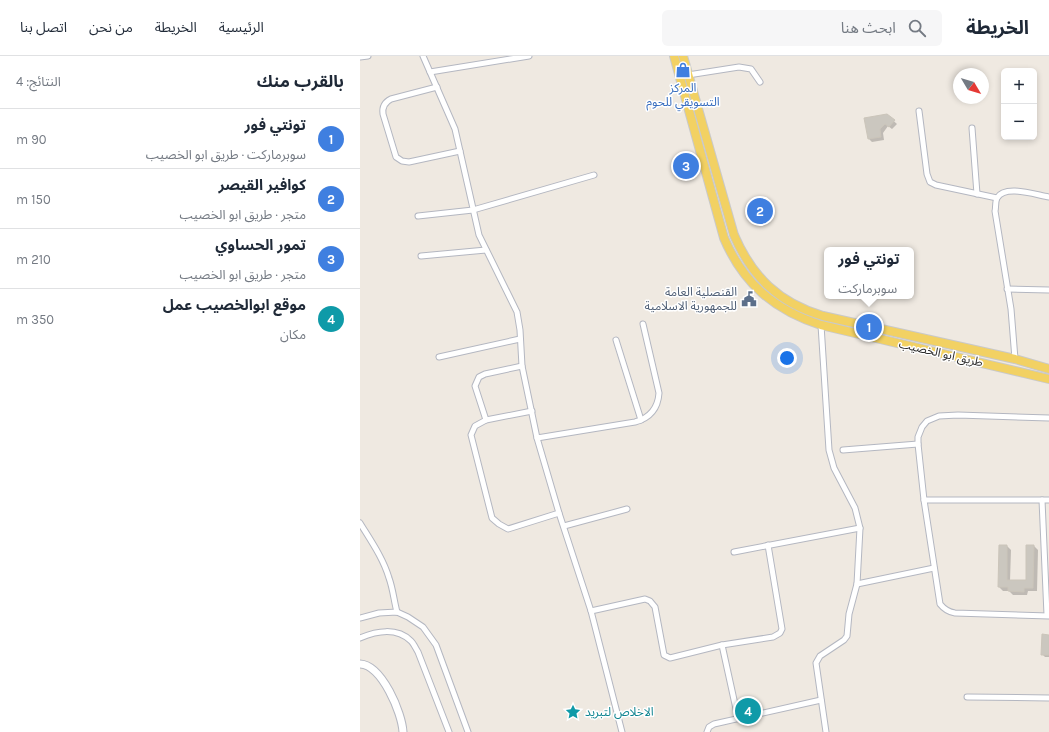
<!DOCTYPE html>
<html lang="ar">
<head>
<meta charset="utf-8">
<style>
	:root { --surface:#fff; --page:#f6f6f7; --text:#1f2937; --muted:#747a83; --line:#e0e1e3; --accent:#d93025 }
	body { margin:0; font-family:Karla,"Noto Sans Arabic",sans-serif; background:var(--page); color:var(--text); direction:rtl }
	.controls { position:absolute; right:12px; top:12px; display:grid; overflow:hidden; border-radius:6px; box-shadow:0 2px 6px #0003 }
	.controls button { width:36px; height:36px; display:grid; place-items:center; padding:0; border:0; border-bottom:1px solid var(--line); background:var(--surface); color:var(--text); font:20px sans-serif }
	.compass { position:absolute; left:593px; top:12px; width:36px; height:36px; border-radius:50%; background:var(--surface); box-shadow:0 2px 6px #0003; rotate:128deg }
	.you { position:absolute; left:427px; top:302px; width:14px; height:14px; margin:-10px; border:3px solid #fff; border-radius:50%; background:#1a73e8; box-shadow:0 0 0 6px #1a73e833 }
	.badge { display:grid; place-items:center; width:26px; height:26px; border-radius:50%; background:var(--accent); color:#fff; font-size:13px; font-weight:700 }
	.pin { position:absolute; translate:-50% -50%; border:2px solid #fff; box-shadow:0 1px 4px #0006 }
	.popup { position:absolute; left:464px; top:191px; width:90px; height:52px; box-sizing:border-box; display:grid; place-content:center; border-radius:6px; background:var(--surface); filter:drop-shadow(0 1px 3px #0005); font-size:13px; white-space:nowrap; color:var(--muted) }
	.popup b { font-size:15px; color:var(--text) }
	.popup::after { content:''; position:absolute; left:50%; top:100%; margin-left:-8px; border:8px solid transparent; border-top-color:var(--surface) }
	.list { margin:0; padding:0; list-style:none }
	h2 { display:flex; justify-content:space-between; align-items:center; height:52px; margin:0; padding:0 16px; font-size:17px }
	h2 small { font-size:13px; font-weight:400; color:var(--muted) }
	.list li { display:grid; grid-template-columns:26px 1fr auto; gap:12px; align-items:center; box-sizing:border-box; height:60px; padding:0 16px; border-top:1px solid var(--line) }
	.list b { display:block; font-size:15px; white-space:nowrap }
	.list p { margin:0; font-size:13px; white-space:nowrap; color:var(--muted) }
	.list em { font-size:13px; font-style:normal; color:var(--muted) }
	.icon { flex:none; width:22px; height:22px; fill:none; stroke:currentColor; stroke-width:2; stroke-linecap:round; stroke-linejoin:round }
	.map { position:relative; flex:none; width:689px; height:676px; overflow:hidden; direction:ltr }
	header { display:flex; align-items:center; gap:24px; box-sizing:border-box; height:56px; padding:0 20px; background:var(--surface); border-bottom:1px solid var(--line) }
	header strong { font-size:19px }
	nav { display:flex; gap:22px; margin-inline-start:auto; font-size:14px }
	.search { width:280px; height:36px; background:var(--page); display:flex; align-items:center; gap:10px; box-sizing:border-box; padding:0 14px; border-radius:6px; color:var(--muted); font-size:15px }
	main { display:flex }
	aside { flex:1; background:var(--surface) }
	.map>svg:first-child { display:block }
</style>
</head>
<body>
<header>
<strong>الخريطة</strong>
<div class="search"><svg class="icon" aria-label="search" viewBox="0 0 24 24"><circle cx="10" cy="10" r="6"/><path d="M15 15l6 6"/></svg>ابحث هنا</div>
<nav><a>الرئيسية</a><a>الخريطة</a><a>من نحن</a><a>اتصل بنا</a></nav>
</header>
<main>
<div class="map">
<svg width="689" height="676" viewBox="0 0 689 676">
	<rect width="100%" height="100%" fill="#efe9e1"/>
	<g fill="#0003">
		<polygon points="527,59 537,68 532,73 528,70 523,77 524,84 512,86 509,83"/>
		<polygon points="647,490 651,494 650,525 667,525 667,490 674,490 678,494 677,535 668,535 667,539 653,539 649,535 643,535 639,531"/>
		<polygon points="689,580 689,601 685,601 682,598"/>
	</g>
	<g fill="#cbc7bf" stroke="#cbc5ba">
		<polygon points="527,58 535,64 529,71 525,68 520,73 521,81 508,83 504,62"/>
		<polygon points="639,489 647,489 647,524 666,524 666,489 674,489 673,532 664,532 664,536 648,535 648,531 638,531"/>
		<polygon points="682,578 689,579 689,599 681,599"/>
	</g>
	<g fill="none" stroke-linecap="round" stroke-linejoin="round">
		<g stroke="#b4b7c1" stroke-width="7">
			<g id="street">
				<polyline points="63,0 95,73 119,179 157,256 160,274 162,310 177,382 199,457 231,555 262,676"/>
				<polyline points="0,1 8,0"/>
				<polyline points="70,16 169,0"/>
				<polyline points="328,19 379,11 391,13 400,26"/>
				<path d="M77,31l-46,12c-6,3 -9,8 -8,15l13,43 6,4 7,1 51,-11"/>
				<polyline points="559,55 567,118 570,126 576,129 637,142"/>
				<polyline points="612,72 617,138"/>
				<polyline points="58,160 113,154 234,119"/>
				<polyline points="61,200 126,194"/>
				<polyline points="647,233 689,234"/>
				<polyline points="461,269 469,394 474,412 495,452 500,472 497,528 489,558 487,580 484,584 460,600 456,607 466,676"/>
				<polyline points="256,284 281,364"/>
				<polyline points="79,301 160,283"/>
				<path d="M655,303l-4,-50 -16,-98c1,-3 0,-9 2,-13 8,-14 39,-3 52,-1"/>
				<polyline points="172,355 126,364 115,370 111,379 132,462 139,468 148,473 199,457"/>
				<path d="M689,362l-91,-3 -19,1 -12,5 -5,6 -4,10v7l6,56 16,104c4,5 8,8 15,9l94,3"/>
				<polyline points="126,364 115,330 119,321 125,318 162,310"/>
				<path d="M177,382l98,-16c15,-4 23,-14 24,-29l-16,-69"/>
				<polyline points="483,394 558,388"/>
				<polyline points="564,444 689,444"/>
				<polyline points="682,444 687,559"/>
				<path d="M0,467c11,18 23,35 29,55 4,11 5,23 8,34"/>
				<polyline points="204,470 267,453"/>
				<polyline points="374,496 500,472"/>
				<polyline points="497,528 574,512"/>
				<polyline points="231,555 285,543 290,545 295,551 304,599 310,602 362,589 413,581 420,577 422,573 408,489"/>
				<polyline points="0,562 19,557 37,556 48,561 63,571 76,589 108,676"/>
				<path d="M0,582c16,-7 37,-11 51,3 3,3 5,8 7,11l31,80"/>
				<polyline points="362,589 378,662"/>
				<polyline points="607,641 689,642"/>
				<polyline points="347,676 349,671 354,668 461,644"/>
			</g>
		</g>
		<g stroke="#b4b7c1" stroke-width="9">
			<path id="secondary" d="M0,608c22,1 42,49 43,68"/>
		</g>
		<g stroke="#c9c9c9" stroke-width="10">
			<g id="primary">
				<path d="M314,0l50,182c19,45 50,72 97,87l228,54"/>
				<path d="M323,0l51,179c18,42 45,68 89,81l192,43 34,10"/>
			</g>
		</g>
		<use href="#street" stroke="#fff" stroke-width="5"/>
		<use href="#secondary" stroke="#fff" stroke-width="7"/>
		<use href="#primary" stroke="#f2d163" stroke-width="8"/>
	</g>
	<defs>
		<g id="shop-bare" transform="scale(1.2)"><path d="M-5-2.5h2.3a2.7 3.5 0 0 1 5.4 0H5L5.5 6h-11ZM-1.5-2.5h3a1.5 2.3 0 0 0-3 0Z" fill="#3f7fe0" stroke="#fff" stroke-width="2.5" paint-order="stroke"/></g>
		<g id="civic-bare" transform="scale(1.2)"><path d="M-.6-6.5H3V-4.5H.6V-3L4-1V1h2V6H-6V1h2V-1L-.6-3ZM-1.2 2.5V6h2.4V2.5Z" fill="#5c6f8a" stroke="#fff" stroke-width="2.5" paint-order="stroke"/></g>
		<g id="sight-bare" transform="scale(1.2)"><path d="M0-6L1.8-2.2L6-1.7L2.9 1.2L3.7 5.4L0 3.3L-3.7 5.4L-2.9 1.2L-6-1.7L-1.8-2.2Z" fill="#0f9aa8" stroke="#fff" stroke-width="2.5" paint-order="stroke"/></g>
	</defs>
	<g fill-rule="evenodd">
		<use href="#shop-bare" x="323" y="14"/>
		<use href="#civic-bare" x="389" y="243"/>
		<use href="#sight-bare" x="213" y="656"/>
	</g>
	<g text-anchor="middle" stroke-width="3" stroke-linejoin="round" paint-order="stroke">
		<g font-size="12" fill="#366cbe" stroke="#fff">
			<text x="323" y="36">المركز<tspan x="323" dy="14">التسويقي للحوم</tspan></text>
		</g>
		<g font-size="12" fill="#4e5e75" stroke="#fff" text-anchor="end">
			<text x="377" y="240">القنصلية العامة<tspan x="377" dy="14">للجمهورية الاسلامية</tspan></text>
		</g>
		<g font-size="12" fill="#2e2e2e" stroke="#fff">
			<text transform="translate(581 297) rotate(13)" y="4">طريق ابو الخصيب</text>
		</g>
		<g font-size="12" fill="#0d838f" stroke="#fff" text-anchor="start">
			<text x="225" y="660">الاخلاص لتبريد</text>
		</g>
	</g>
</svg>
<div class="controls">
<button>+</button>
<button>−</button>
</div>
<svg class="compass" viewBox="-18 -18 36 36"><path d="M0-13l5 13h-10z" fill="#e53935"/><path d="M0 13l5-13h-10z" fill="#747a83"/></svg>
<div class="you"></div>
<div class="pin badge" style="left:509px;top:271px;background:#3f7fe0">1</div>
<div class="popup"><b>تونتي فور</b>سوبرماركت</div>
<div class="pin badge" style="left:400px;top:155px;background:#3f7fe0">2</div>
<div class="pin badge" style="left:326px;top:110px;background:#3f7fe0">3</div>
<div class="pin badge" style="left:388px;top:655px;background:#0f9aa8">4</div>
</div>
<aside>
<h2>بالقرب منك<small>النتائج: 4</small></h2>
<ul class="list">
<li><span class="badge" style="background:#3f7fe0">1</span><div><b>تونتي فور</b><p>سوبرماركت · طريق ابو الخصيب</p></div><em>90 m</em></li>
<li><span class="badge" style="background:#3f7fe0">2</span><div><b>كوافير القيصر</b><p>متجر · طريق ابو الخصيب</p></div><em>150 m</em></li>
<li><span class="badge" style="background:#3f7fe0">3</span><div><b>تمور الحساوي</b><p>متجر · طريق ابو الخصيب</p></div><em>210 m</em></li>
<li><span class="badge" style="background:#0f9aa8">4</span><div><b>موقع ابوالخصيب عمل</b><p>مكان</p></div><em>350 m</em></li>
</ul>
</aside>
</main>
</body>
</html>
